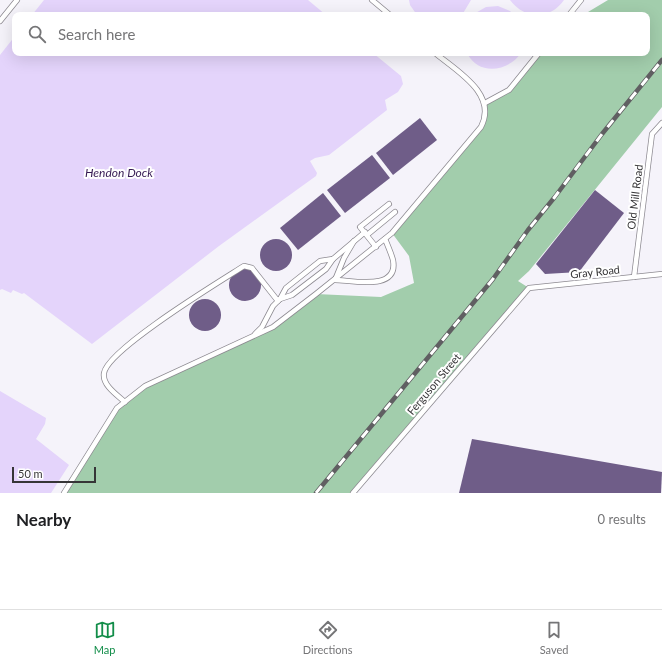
<!DOCTYPE html>
<html lang="en">
<head>
<meta charset="utf-8">
<style>
	:root { --surface:#fff; --page:#f6f6f6; --text:#202124; --muted:#757577; --line:#e0e0e0; --accent:#128d49 }
	body { margin:0; font-family:Lato,sans-serif; background:var(--page); color:var(--text) }
	.scale { position:absolute; left:12px; bottom:10px; width:84px; box-sizing:border-box; padding-left:4px; border:2px solid #363537; border-top:0; font-size:11px; line-height:14px; white-space:nowrap; color:#363537; -webkit-text-stroke:3px #fff; paint-order:stroke }
	.list { margin:0; padding:0; list-style:none }
	h2 { display:flex; justify-content:space-between; align-items:center; height:52px; margin:0; padding:0 16px; font-size:17px }
	h2 small { font-size:13px; font-weight:400; color:var(--muted) }
	.icon { flex:none; width:22px; height:22px; fill:none; stroke:currentColor; stroke-width:2; stroke-linecap:round; stroke-linejoin:round }
	.map { position:relative; flex:none; width:662px; height:493px; overflow:hidden }
	.search { position:absolute; background:var(--surface); box-shadow:0 4px 16px #0002; left:12px; right:12px; top:12px; height:44px; display:flex; align-items:center; gap:10px; box-sizing:border-box; padding:0 14px; border-radius:8px; color:var(--muted); font-size:15px }
	.sheet { height:116px; background:var(--surface) }
	nav { display:flex; justify-content:space-around; align-items:center; box-sizing:border-box; height:56px; border-top:1px solid var(--line); background:var(--surface); font-size:11px; color:var(--muted) }
	nav a { display:grid; justify-items:center; gap:2px }
	nav .on { color:var(--accent) }
	.map>svg:first-child { display:block }
</style>
</head>
<body>
<div class="map">
<svg width="662" height="493" viewBox="0 0 662 493">
	<rect width="100%" height="100%" fill="#f5f3fa"/>
	<polygon fill="#a2cdac" points="608,0 662,0 662,107 529,271 518,281 529,288 353,493 64,493 117,408 145,386 273,327 316,294 381,297 414,283 409,256 392,233 481,127 485,103 501,96 539,53 647,53 647,15 583,15"/>
	<g fill="#e4d4fb">
		<polygon points="44,0 308,0 326,15 32,15"/>
		<polygon points="409,0 471,0 462,15 417,15 410,5"/>
		<path d="M510,0h54c-14,20 -39,20 -54,0z"/>
		<polygon points="498,6 510,11 514,15 472,15 486,7"/>
		<polygon points="15,36 15,53 373,53 401,76 403,84 398,92 385,100 387,110 329,155 315,158 310,161 317,173 316,176 219,246 92,344 24,293 22,294 13,290 11,293 2,289 0,290 0,55"/>
		<path d="M467,53h54c-13,19 -43,23 -54,0z"/>
		<polygon points="0,391 46,418 45,424 36,439 69,465 51,493 0,493"/>
	</g>
	<g fill="#6f5d88">
		<polygon points="420,118 437,140 393,175 376,153"/>
		<polygon points="372,155 390,178 345,213 327,190"/>
		<polygon points="595,190 624,213 579,272 545,274 536,264"/>
		<polygon points="323,193 341,216 298,250 280,228"/>
		<circle cx="276" cy="255" r="16"/>
		<circle cx="245" cy="285" r="16"/>
		<circle cx="205" cy="315" r="16"/>
		<polygon points="472,439 662,472 661,493 459,493"/>
	</g>
	<g fill="none" stroke-linecap="round" stroke-linejoin="round">
		<g stroke="#8d8a91" stroke-width="6">
			<g id="lane">
				<polyline points="372,0 390,15"/>
				<polyline points="569,15 581,0"/>
				<polyline points="0,21 17,0"/>
				<polyline points="485,103 509,90 539,53"/>
				<polyline points="367,235 395,212"/>
				<path d="M354,241l-10,17 -9,22c16,0 64,12 58,-20 -2,-7 -5,-14 -8,-21"/>
				<polyline points="376,247 360,227 389,204"/>
				<polyline points="634,277 652,134 662,123"/>
				<polyline points="280,299 292,295 326,269 333,259 365,232"/>
				<polyline points="255,334 262,327 273,306 280,299 286,288 320,261 333,259"/>
				<path d="M125,402c-8,-7 -23,-17 -21,-29 4,-24 115,-91 140,-107l8,2 26,33"/>
				<path d="M64,493l53,-85 28,-22 128,-59 43,-33 76,-61 89,-106c17,-33 -24,-56 -46,-74"/>
				<polyline points="353,493 529,288 662,274"/>
			</g>
		</g>
		<use href="#lane" stroke="#fff" stroke-width="4.5"/>
		<g stroke="#605f62" stroke-width="4.5">
			<polyline id="rail" points="316,493 493,279 528,230 554,198 602,134 662,60"/>
		</g>
		<use href="#rail" stroke="#fff" stroke-width="3" stroke-dasharray="9" stroke-linecap="butt"/>
	</g>
	<g text-anchor="middle" stroke-width="4" stroke-linejoin="round" paint-order="stroke">
		<g font-size="11" fill="#363537" stroke="#fff">
			<text transform="translate(635 197) rotate(-83)" y="4">Old Mill Road</text>
			<text transform="translate(595 272) rotate(-6)" y="4">Gray Road</text>
			<text transform="translate(434 384) rotate(-50)" y="4">Ferguson Street</text>
		</g>
		<g font-size="12" font-style="italic" fill="#361a53" stroke="#fff">
			<text x="119" y="177">Hendon Dock</text>
		</g>
	</g>
</svg>
<div class="scale">50 m</div>
<div class="search"><svg class="icon" aria-label="search" viewBox="0 0 24 24"><circle cx="10" cy="10" r="6"/><path d="M15 15l6 6"/></svg>Search here</div>
</div>
<section class="sheet">
<h2>Nearby<small>0 results</small></h2>
<ul class="list">
</ul>
</section>
<nav>
<a class="on"><svg class="icon" aria-label="map" viewBox="0 0 24 24"><path d="M3 6l6-2 6 2 6-2v14l-6 2-6-2-6 2zM9 4v14M15 6v14"/></svg>Map</a>
<a><svg class="icon" aria-label="directions" viewBox="0 0 24 24"><path d="M12 3l9 9-9 9-9-9zM9 14v-3h6M13 9l2 2-2 2"/></svg>Directions</a>
<a><svg class="icon" aria-label="saved" viewBox="0 0 24 24"><path d="M7 4h10v16l-5-4-5 4z"/></svg>Saved</a>
</nav>
</body>
</html>
